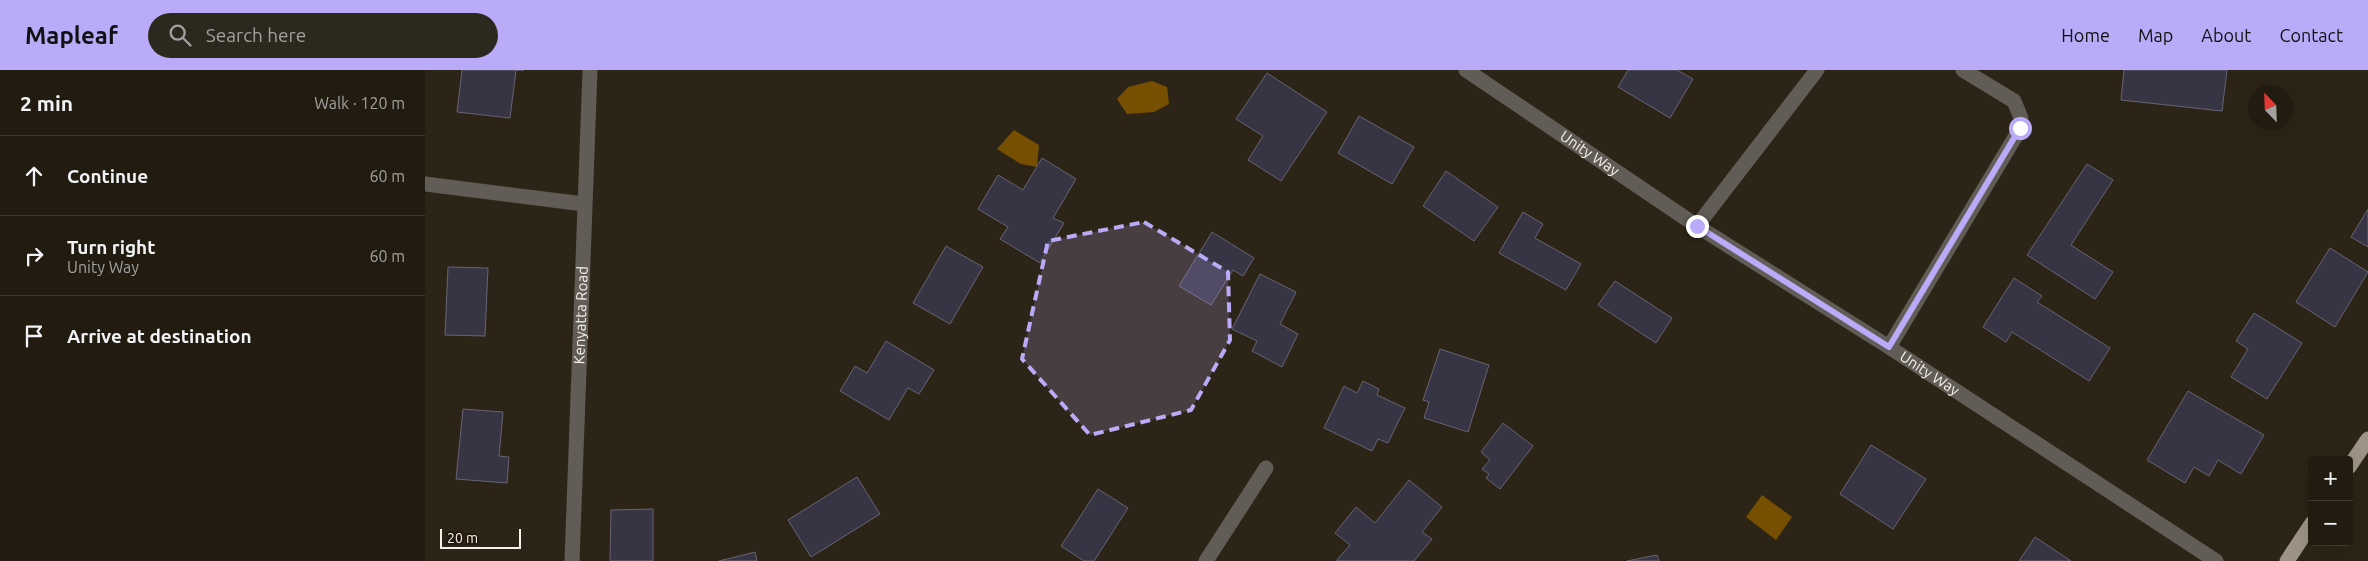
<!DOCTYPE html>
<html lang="en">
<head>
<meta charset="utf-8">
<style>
	:root { --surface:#211b10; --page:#2d281e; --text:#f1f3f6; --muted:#a2a19f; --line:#3e3930; --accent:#b9abf7 }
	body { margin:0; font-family:Ubuntu,sans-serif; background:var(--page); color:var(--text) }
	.controls { position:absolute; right:15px; bottom:15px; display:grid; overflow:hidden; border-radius:5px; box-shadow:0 5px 20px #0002 }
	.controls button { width:45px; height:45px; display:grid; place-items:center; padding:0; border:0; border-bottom:1px solid var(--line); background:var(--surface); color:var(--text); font:25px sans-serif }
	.compass { position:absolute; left:1823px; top:15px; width:45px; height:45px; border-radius:50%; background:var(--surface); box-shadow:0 5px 20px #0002; rotate:337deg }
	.scale { position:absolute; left:15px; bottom:12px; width:81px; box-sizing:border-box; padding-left:5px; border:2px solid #f7f1e9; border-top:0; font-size:14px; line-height:18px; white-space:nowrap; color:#f7f1e9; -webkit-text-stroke:4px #231a0d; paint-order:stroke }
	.stop { position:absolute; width:15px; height:15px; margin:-11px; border:4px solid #b9abf7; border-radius:50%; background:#fff }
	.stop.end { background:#b9abf7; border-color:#fff; box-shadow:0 1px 5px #0008 }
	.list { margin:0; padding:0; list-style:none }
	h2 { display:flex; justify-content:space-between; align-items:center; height:65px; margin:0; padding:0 20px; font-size:21px }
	h2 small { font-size:16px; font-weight:400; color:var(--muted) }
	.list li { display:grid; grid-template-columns:32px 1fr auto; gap:15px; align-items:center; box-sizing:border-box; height:80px; padding:0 20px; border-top:1px solid var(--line) }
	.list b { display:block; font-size:19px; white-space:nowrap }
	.list p { margin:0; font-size:16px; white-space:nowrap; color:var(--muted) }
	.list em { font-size:16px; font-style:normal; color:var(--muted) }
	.icon { flex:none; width:28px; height:28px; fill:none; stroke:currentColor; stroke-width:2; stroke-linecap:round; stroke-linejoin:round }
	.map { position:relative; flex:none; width:1943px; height:491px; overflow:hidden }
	header { display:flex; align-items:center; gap:30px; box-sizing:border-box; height:70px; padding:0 25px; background:var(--accent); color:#111 }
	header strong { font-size:24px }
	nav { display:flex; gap:28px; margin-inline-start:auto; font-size:18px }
	.search { width:350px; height:45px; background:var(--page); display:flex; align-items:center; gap:12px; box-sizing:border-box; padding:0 18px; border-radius:28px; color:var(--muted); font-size:19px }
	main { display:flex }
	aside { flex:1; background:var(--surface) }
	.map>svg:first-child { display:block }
</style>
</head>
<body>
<header>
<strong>Mapleaf</strong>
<div class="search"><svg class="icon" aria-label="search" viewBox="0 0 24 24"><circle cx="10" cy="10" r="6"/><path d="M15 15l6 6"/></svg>Search here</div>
<nav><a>Home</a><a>Map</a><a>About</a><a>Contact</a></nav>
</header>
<main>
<aside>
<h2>2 min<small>Walk · 120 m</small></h2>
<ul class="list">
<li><svg class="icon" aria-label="ahead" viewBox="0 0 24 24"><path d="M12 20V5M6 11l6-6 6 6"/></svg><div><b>Continue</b></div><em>60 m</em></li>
<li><svg class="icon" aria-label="right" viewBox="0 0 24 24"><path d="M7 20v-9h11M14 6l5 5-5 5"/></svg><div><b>Turn right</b><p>Unity Way</p></div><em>60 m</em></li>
<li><svg class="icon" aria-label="arrive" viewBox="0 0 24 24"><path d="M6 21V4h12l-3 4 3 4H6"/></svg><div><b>Arrive at destination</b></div></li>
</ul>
</aside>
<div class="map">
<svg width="1943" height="491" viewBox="0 0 1943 491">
	<rect width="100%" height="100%" fill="#2c2416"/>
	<g fill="#765000">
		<polygon points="727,11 742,17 744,34 729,42 702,44 692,29 703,17"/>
		<polygon points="589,60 614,75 612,97 596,94 572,79"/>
		<polygon points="1337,425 1367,447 1351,470 1321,447"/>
	</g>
	<g fill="#373443" stroke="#676475">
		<polygon points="37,0 99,0 91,0 85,48 32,42"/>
		<polygon points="1203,0 1252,0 1268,9 1245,48 1193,17"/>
		<polygon points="1699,0 1802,0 1797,41 1696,30"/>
		<polygon points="842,3 902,42 856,111 823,90 838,66 811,49"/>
		<polygon points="934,46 989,77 967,114 913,83"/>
		<polygon points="617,88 651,109 628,148 639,153 615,193 575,169 583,157 553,139 573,105 598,120"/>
		<polygon points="1662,94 1688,110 1646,175 1688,202 1670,229 1602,185"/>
		<polygon points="1021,101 1073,137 1049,171 998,136"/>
		<polygon points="1943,139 1943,177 1926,167"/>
		<polygon points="1098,142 1118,154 1110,168 1156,194 1141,220 1074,183"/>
		<polygon points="787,162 829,188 818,206 808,200 786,235 754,216"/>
		<polygon points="521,176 558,197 525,254 488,233"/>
		<polygon points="1905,178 1943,202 1910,257 1871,232"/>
		<polygon points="23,197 63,198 60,266 20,265"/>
		<polygon points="835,204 871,222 855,254 873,264 857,297 827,281 832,271 807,259"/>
		<polygon points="1589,208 1617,226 1612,232 1685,278 1664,311 1587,262 1581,272 1558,257"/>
		<polygon points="1190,211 1247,248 1231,273 1173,235"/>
		<polygon points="1829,243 1877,273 1842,329 1806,307 1823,279 1811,271"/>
		<polygon points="461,271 509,300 494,324 483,318 464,350 415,321 430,296 442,303"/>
		<polygon points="1015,279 1064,295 1043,362 999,348 1004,332 998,330"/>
		<polygon points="938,311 954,319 952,325 980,338 963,373 953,369 947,381 899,358 919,316 932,323"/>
		<polygon points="1763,321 1839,365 1816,404 1793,390 1784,406 1769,397 1760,413 1722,390"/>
		<polygon points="38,339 78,342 74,386 84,387 82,413 31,409"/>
		<polygon points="1078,353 1108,376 1075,419 1061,408 1064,404 1057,399 1065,390 1056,382"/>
		<polygon points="1446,375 1501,409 1468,459 1415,424"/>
		<polygon points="432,407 455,444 386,487 363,450"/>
		<polygon points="984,410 1017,437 997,462 1007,469 989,491 911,491 925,475 910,463 931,437 950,453"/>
		<polygon points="673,419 703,438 669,491 659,491 636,476"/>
		<polygon points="228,439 228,491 185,491 186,440"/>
		<polygon points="1610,467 1646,491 1594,491"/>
		<polygon points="330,482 332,491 294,491"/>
		<polygon points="1232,485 1234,491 1202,491"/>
	</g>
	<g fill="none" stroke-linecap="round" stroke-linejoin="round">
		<g stroke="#615d56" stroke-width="15">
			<path id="s1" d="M1041,0l231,156 192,121 327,214"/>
			<polyline points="0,114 159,134"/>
			<polyline points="1272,156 1392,0"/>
			<polyline points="1464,277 1595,59 1596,48 1589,31 1538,0"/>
			<path id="s2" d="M147,491l18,-491"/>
			<polyline points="781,491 841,398"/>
		</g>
		<g stroke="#9d9486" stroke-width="15">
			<polyline points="1924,397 1943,369"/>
			<polyline points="1862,491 1887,453"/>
		</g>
	</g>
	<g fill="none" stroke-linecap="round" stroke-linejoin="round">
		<polyline stroke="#b9abf7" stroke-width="6" points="1272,156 1464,277 1595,58"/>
	</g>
	<path fill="#b9abf7" fill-opacity="0.2" stroke="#b9abf7" stroke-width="4" stroke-dasharray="10 6" stroke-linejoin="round" d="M719,152l84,50 2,68 -39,70 -101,25 -68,-76 26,-118z"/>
	<g text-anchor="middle" stroke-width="4" stroke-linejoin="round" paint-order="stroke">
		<g font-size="15" fill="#f7f1e9" stroke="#231a0d">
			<text dy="5" stroke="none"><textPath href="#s1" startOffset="149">Unity Way</textPath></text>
			<text dy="5" stroke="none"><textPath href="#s2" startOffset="246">Kenyatta Road</textPath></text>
			<text dy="5" stroke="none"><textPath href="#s1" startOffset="554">Unity Way</textPath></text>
		</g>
	</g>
</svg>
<div class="controls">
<button>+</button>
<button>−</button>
</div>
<svg class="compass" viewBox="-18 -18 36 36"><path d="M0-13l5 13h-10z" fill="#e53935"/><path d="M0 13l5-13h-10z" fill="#a2a19f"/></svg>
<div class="scale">20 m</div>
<div class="stop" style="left:1595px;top:58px"></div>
<div class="stop end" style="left:1272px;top:156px"></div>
</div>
</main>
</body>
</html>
